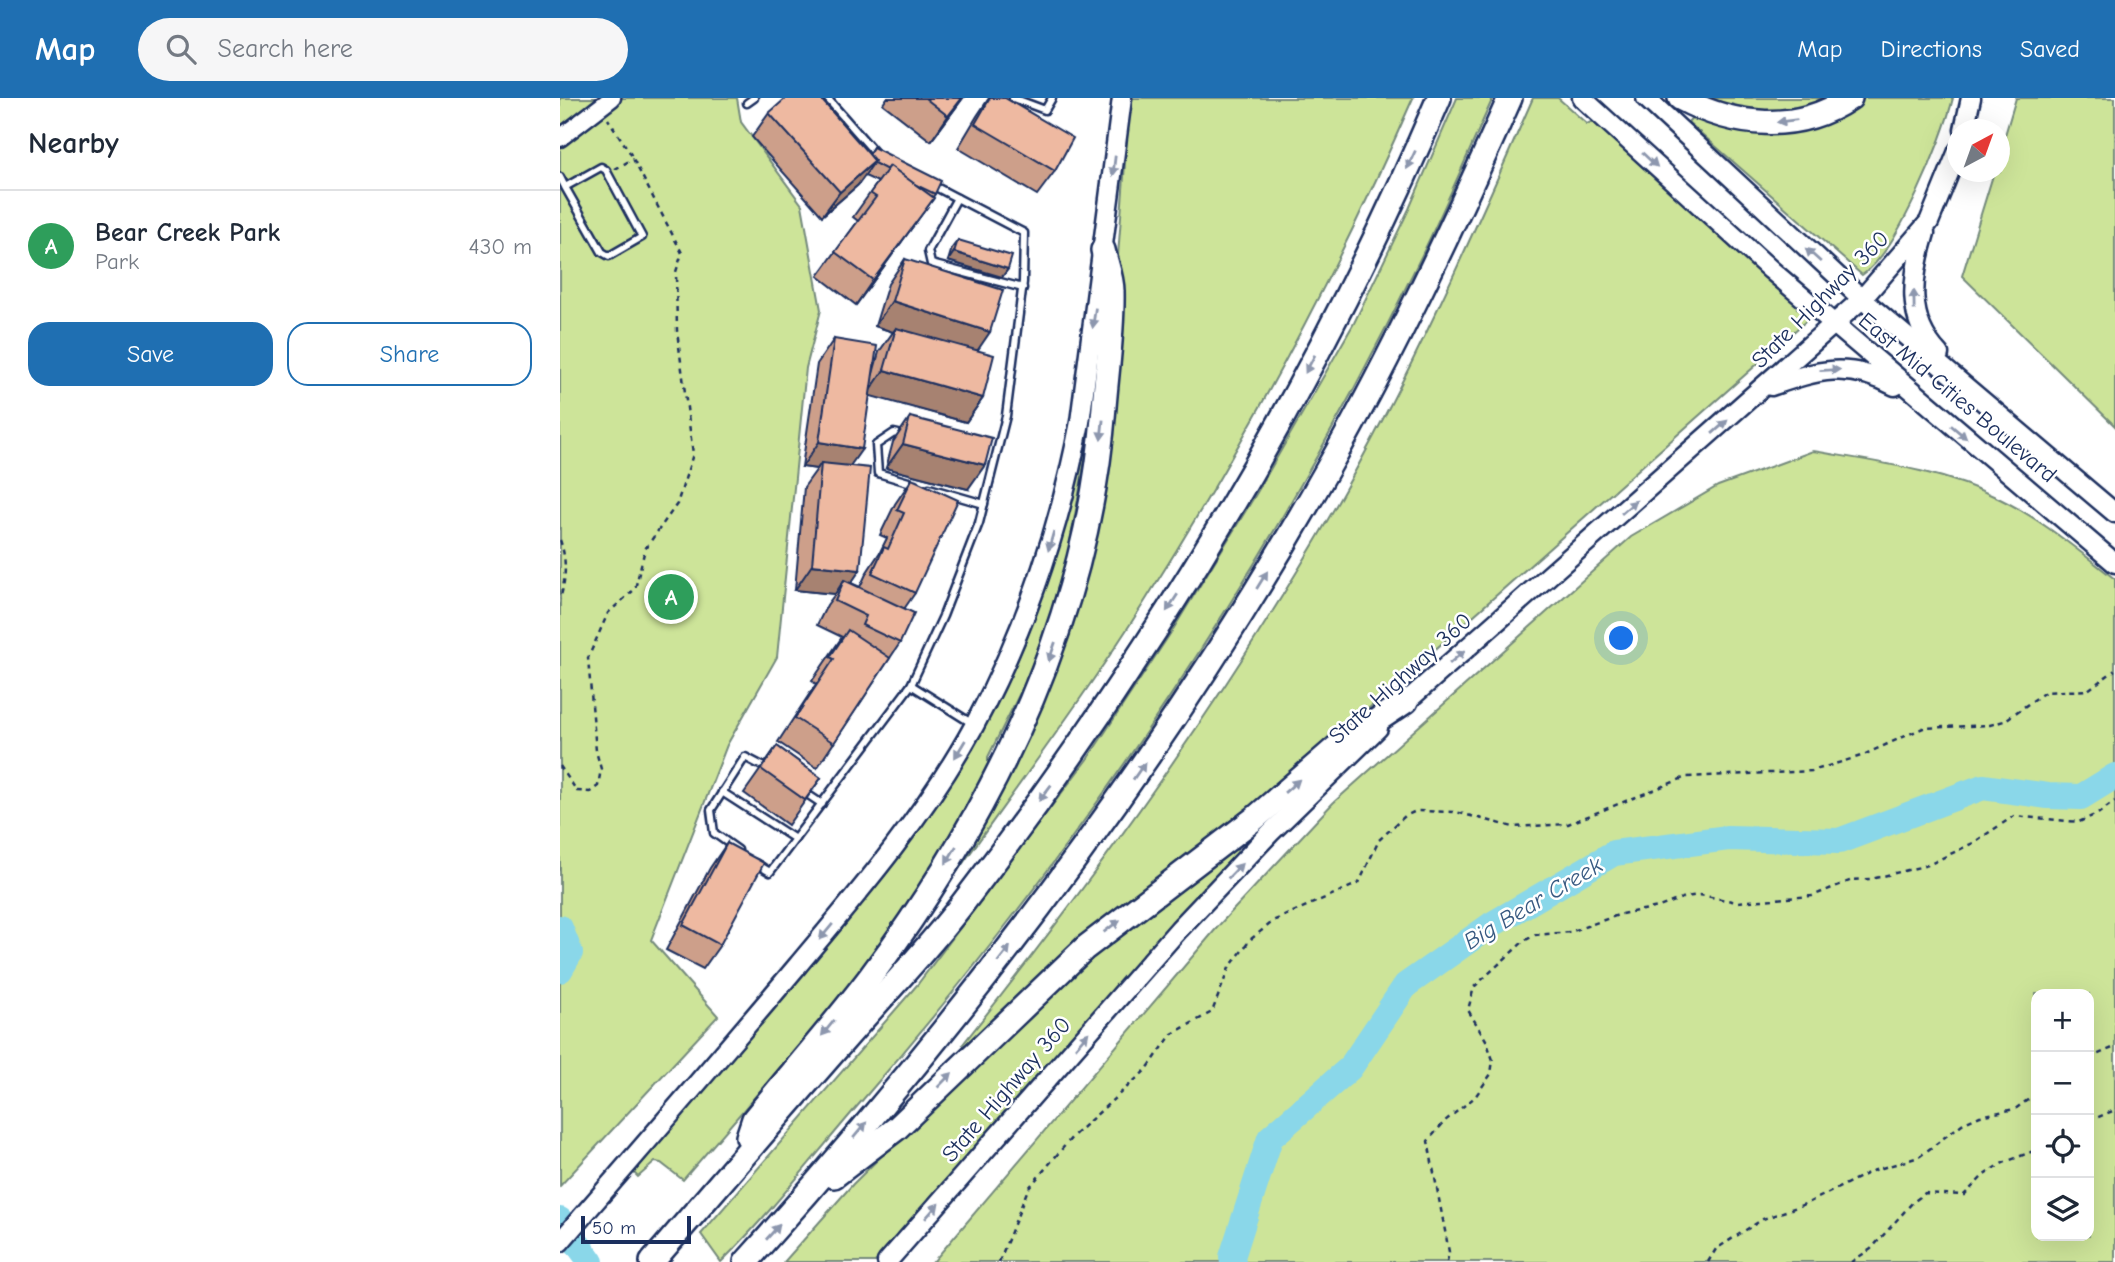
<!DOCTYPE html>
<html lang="en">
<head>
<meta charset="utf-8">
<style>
	:root { --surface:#fff; --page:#f6f6f7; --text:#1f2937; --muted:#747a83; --line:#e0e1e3; --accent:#1f6fb2 }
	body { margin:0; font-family:"Comic Neue",sans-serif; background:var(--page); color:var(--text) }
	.controls { position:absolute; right:21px; bottom:21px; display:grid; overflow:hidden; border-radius:14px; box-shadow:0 7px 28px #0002 }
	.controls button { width:63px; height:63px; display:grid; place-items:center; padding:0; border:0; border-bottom:2px solid var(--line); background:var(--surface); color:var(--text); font:35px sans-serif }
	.compass { position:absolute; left:1387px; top:21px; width:63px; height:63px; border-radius:50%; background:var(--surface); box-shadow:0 7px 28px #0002; rotate:41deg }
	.scale { position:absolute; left:21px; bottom:18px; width:110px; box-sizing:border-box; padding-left:7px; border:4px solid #1b2f5e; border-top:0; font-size:19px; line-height:24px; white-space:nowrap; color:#1b2f5e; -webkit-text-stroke:5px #fff; paint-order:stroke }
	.you { position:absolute; left:1062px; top:541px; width:24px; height:24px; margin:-18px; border:5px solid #fff; border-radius:50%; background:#1a73e8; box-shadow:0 0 0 10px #1a73e833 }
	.badge { display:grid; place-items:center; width:46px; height:46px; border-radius:50%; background:var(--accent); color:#fff; font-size:23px; font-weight:700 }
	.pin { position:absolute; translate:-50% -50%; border:4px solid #fff; box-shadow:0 2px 7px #0006 }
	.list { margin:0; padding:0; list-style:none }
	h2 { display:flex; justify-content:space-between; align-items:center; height:91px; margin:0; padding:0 28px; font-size:30px }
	h2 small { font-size:23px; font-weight:400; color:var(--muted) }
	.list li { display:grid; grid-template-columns:46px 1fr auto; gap:21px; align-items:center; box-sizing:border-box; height:112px; padding:0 28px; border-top:2px solid var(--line) }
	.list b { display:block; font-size:26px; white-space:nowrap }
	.list p { margin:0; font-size:23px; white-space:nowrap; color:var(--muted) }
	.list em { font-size:23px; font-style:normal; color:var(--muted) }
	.actions { display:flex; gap:14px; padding:21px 28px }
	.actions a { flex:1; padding:16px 0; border:2px solid var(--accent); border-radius:21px; text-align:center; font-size:24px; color:var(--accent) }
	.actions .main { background:var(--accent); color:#fff }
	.icon { flex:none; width:38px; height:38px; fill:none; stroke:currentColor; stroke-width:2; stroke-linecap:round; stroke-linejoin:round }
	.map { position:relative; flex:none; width:1555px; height:1164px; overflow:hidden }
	header { display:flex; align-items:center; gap:42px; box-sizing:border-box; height:98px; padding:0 35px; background:var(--accent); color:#fff }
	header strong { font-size:33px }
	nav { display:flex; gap:38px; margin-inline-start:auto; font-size:24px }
	.search { width:490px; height:63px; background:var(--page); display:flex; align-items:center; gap:18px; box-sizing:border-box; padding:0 24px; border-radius:38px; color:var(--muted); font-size:26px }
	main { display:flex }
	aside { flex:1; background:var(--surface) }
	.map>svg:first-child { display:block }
</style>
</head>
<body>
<header>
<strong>Map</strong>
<div class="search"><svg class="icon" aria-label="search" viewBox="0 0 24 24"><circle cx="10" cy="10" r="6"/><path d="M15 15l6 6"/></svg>Search here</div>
<nav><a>Map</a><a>Directions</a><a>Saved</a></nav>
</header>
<main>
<aside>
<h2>Nearby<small></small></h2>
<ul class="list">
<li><span class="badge" style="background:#2e9e5b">A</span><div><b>Bear Creek Park</b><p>Park</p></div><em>430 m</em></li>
</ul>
<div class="actions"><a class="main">Save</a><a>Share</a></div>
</aside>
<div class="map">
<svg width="1555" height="1164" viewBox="0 0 1555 1164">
	<rect width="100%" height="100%" fill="#fff"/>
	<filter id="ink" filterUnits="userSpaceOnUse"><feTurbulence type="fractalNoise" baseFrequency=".0143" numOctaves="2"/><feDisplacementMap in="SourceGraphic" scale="14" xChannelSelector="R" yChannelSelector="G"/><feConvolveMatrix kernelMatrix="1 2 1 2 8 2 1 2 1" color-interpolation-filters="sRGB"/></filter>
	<g filter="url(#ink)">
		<g fill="#cde499" stroke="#748a7c" stroke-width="2" fill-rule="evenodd">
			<polygon points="0,0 177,0 181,24 242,107 261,212 246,270 217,559 167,647 91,842 158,918 0,1088"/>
			<path d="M570,0h283c-76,174 -167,343 -268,503 -61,97 -130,188 -196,282l-6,-4 87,-155 84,-336 4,-132z"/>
			<path d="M897,0h36c-24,53 -47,108 -73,161 -147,304 -338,589 -560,844 -45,52 -89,110 -139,159l-20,-28 216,-249 171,-227 84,-127 84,-137 98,-171 55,-114z"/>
			<path d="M973,0h25l29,26 6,-3 206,184 -2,3 10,4v8l-527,467 -311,261 -6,-4c135,-170 263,-347 371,-535 76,-133 138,-272 199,-411z"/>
			<path d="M1145,0h124c-39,19 -84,17 -124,0z"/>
			<path d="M1305,0h88c-10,41 -56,155 -91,177l-174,-153 6,-7 157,-8z"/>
			<polygon points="1456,0 1555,0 1555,328 1402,178 1434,74 1440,74 1440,54"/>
			<path d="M527,335h3l-23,126 -17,56 -24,66 -38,76v15l-33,60 -88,133 -59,76 -3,-2 -122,141 -22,-17 -6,-1 -17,15 -6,-6c132,-159 283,-305 376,-491 39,-78 57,-163 79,-247z"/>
			<path d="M1253,353c63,11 129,19 187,48 41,20 79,52 115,80v683h-1182l288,-339 112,-120 298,-266 87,-51zM1476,896h53v242h-53z"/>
			<polygon points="672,748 679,754 460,996 315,1164 224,1164 293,1086 504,878"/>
		</g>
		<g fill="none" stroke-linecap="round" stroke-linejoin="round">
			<g stroke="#8ad7e9" stroke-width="26">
				<polyline points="0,830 10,855 0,872"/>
				<polyline points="0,1122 31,1164"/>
				<polyline points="673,1164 672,1159 710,1040 790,970 846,887 931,827 1054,755 1168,740 1279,743 1423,689 1488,698 1521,699 1555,678"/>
			</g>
			<g stroke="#1b2f5e" stroke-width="11">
				<g id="service">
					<polyline points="267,0 317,57"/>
					<polyline points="453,0 485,12 492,0"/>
					<polyline points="187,5 194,0"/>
					<polyline points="0,79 5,89 42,154 49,158 82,139 46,72 41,69 5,89"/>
					<polyline points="397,100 368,153 371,166 463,190"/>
					<polyline points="343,337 334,335 316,347 318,375 355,386"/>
					<polyline points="369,390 424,406"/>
					<polyline points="351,587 413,626"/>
					<polyline points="162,694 235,741"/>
					<polyline points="244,694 262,706"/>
					<polyline points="178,752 154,735 151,712 185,659 208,671"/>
					<polyline points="195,765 210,774 351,587 383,518 419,425 446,318 463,184 464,135 372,87"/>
				</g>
			</g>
			<g stroke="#1b2f5e" stroke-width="21">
				<polyline id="tertiary" points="0,40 52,0"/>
			</g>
			<g stroke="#1b2f5e" stroke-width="23">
				<g id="secondary">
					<polyline points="1022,0 1211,172 1555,465"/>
					<polyline points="1086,0 1302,201 1555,415"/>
					<polyline points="1404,32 1411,0"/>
					<path d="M1365,135c-13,43 -20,86 14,121"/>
					<path d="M1211,288c47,-16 77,-25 124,0"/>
					<polyline points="838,611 1302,201 1369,124 1398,53"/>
					<path d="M0,1144c80,-92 160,-184 238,-277 63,-75 129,-153 176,-239 51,-95 86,-199 106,-304l42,-324"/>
					<polyline points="327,1164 619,831 710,735 818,630"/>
				</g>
			</g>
			<g stroke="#1b2f5e" stroke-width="28">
				<g id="motorway">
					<path d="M1120,0c54,29 117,36 170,0"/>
					<path d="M188,1039l6,-18c39,-48 80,-94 117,-143 125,-168 217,-359 233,-569 3,-38 9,-78 8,-116 0,-13 -6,-28 -9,-41"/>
					<polyline points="274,1078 337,1030 525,850 694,721 777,649 846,603"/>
					<path d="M92,1164c65,-75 129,-150 195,-225 39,-45 81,-88 116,-134 190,-247 353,-518 476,-805"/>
					<path d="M186,1164c220,-244 420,-506 581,-792 68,-120 127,-246 183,-372"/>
				</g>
			</g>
			<g stroke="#1b2f5e" stroke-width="2.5" stroke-dasharray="5 5" stroke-linecap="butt">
				<polyline points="55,71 73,61"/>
				<path d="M0,442c7,19 6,40 0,59"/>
				<polyline points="0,668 17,693 30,694 38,688 41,671 36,653 28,560 48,515 75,491 85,451 117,406 133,356 117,233 116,174 122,155 69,53 48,21"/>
				<polyline points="1529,960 1555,949"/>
				<polyline points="1529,1023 1555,1012"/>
				<polyline points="439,1164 468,1091 513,1038 587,971 612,936 652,914 669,870 691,841 715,822 799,785 819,742 845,718 856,713 896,714 953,729 1008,726 1126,679 1252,673 1301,658 1363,630 1430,627 1444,623 1485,594 1528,592 1555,572"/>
				<polyline points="887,1164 889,1154 868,1043 885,1023 915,999 931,976 933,962 926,942 908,912 914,889 964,843 975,837 1010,834 1061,816 1099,809 1125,799 1140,797 1177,804 1252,798 1292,782 1311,781 1368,767 1413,745 1454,718 1519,724 1539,715 1555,703"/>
				<polyline points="1148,1164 1156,1151 1203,1121 1248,1105 1312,1073 1359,1059 1402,1026 1420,1018 1455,1011 1476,996"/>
				<polyline points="1291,1164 1311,1151 1352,1105 1365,1095 1404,1097 1424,1077 1443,1065 1476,1052"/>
			</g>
			<use href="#service" stroke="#fff" stroke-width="6"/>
			<use href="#tertiary" stroke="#fff" stroke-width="16"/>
			<use href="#secondary" stroke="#fff" stroke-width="18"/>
			<use href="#motorway" stroke="#fff" stroke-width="23"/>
		</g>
		<g fill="#cd9f8a" stroke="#1b2f5e" stroke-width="2">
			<polygon points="327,0 403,0 371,43 323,6"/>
			<polygon points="429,0 445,0 495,73 477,97 398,50 417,18"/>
			<polygon points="209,15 309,55 313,49 375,96 373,99 373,100 356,124 296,207 258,178 298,123 293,119 318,84 305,78 298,87 262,118 192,39"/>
			<polygon points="398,142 448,171 442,179 388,163 392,150"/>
			<polygon points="345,161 418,252 423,300 406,324 310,297 290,368 291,485 300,489 307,474 320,454 327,440 320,437 335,406 352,381 355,495 344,511 340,545 257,670 218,644 256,586 252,583 282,539 257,527 267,507 275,496 235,492 244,389 257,371 242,369 257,266 274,241 313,276 319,254 333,234 315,228 328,186"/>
			<polygon points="350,319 408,391 326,370 333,344"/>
			<polygon points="217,648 261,680 228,727 184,695"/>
			<polygon points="167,745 160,847 143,871 106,852 150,770"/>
		</g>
		<g fill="#a78271" stroke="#1b2f5e" stroke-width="2">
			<polygon points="402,0 403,0 371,43 388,18"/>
			<polygon points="315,63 298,87 262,118 280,94"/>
			<polygon points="374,100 356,124 296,207 313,182"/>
			<polygon points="394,154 448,171 442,179 388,163"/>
			<polygon points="332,203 430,234 413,259 336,230 333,234 315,228"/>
			<polygon points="324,272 423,300 406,324 307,297"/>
			<polygon points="259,344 302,351 285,375 261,365 257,371 242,369"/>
			<polygon points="343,346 425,367 408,391 326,370"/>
			<polygon points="252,467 300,472 283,497 284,482 275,496 235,492"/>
		</g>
		<g fill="#eeb9a1" stroke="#1b2f5e" stroke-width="2">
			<polygon points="226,0 260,0 315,63 280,94 209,15"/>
			<polygon points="365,0 402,0 388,18"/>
			<polygon points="430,0 445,0 513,40 495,73 415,26"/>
			<polygon points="313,49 381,83 375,96 354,86 330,68 327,72 314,65 315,63 309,56"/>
			<polygon points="330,68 374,100 313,182 275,154 316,99 310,95"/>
			<polygon points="398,142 452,158 448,171 394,154"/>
			<polygon points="345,161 443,192 430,234 332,203"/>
			<polygon points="336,230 434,257 423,300 324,272"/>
			<polygon points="274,241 317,248 302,351 259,344"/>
			<polygon points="350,319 432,340 425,367 343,346"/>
			<polygon points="261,365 310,370 300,472 252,467"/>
			<polygon points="352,381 398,402 355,495 312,475 324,449 328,451 344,415 337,412"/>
			<polygon points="284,482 354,515 340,545 302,527 306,518 275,503"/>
			<polygon points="288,532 330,560 274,645 235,620 274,561 270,559"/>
			<polygon points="217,648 261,680 245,702 201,671"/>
			<polygon points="167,745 204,765 160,847 123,827"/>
		</g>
		<defs><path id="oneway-solid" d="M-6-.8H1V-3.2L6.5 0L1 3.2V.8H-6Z" transform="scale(1.75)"/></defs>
		<g fill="#8d97ae">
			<use href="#oneway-solid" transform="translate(1227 23) rotate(173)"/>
			<use href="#oneway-solid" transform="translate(851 62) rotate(115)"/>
			<use href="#oneway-solid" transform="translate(1090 62) rotate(43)"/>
			<use href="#oneway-solid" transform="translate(554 68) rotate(97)"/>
			<use href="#oneway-solid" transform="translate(1253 157) rotate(-138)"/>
			<use href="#oneway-solid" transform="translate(1354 202) rotate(-91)"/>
			<use href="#oneway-solid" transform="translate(534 220) rotate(98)"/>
			<use href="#oneway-solid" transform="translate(750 266) rotate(118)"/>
			<use href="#oneway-solid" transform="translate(1270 272) rotate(-3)"/>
			<use href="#oneway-solid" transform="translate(1160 329) rotate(-41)"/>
			<use href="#oneway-solid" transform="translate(542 332) rotate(96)"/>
			<use href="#oneway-solid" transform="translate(1399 334) rotate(40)"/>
			<use href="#oneway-solid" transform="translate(1069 409) rotate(-41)"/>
			<use href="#oneway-solid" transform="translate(491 443) rotate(106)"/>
			<use href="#oneway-solid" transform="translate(702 482) rotate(-58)"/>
			<use href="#oneway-solid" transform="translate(612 505) rotate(123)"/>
			<use href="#oneway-solid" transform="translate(492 554) rotate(109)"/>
			<use href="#oneway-solid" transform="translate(897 559) rotate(-41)"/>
			<use href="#oneway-solid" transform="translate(400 651) rotate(121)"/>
			<use href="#oneway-solid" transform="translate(579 673) rotate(-55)"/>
			<use href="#oneway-solid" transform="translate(732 688) rotate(-41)"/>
			<use href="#oneway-solid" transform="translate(485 695) rotate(127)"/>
			<use href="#oneway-solid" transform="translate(391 757) rotate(121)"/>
			<use href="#oneway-solid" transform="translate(675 773) rotate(-46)"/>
			<use href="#oneway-solid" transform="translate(552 828) rotate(-37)"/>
			<use href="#oneway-solid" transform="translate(266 834) rotate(130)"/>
			<use href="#oneway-solid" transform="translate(444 856) rotate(-52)"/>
			<use href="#oneway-solid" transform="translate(268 930) rotate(129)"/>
			<use href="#oneway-solid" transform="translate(522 942) rotate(-49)"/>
			<use href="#oneway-solid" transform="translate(385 982) rotate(-45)"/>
			<use href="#oneway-solid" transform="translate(300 1032) rotate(-50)"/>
			<use href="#oneway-solid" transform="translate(372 1113) rotate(-49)"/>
			<use href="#oneway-solid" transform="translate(213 1134) rotate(-48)"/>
		</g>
	</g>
	<g text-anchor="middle" stroke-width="5" stroke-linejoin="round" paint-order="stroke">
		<g font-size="23" fill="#1b2f5e" stroke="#fff">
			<text transform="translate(1260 201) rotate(-45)" y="8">State Highway 360</text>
			<text transform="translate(1398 299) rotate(40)" y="8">East Mid Cities Boulevard</text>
			<text transform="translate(840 580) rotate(-42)" y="8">State Highway 360</text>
			<text transform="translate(446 991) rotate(-49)" y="8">State Highway 360</text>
		</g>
		<g font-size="24" font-style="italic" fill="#375981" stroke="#fff">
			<text transform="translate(973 805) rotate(-31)" y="8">Big Bear Creek</text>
		</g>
	</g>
</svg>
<div class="controls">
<button>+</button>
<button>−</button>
<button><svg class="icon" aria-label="locate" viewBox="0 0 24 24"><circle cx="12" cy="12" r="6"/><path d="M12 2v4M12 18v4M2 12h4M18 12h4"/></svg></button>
<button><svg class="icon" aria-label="layers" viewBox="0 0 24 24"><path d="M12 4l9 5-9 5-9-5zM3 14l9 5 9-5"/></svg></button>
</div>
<svg class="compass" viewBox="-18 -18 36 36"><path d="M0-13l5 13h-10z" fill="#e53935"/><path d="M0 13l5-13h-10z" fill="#747a83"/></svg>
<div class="scale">50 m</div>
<div class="you"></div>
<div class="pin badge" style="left:111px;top:499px;background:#2e9e5b">A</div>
</div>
</main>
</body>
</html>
